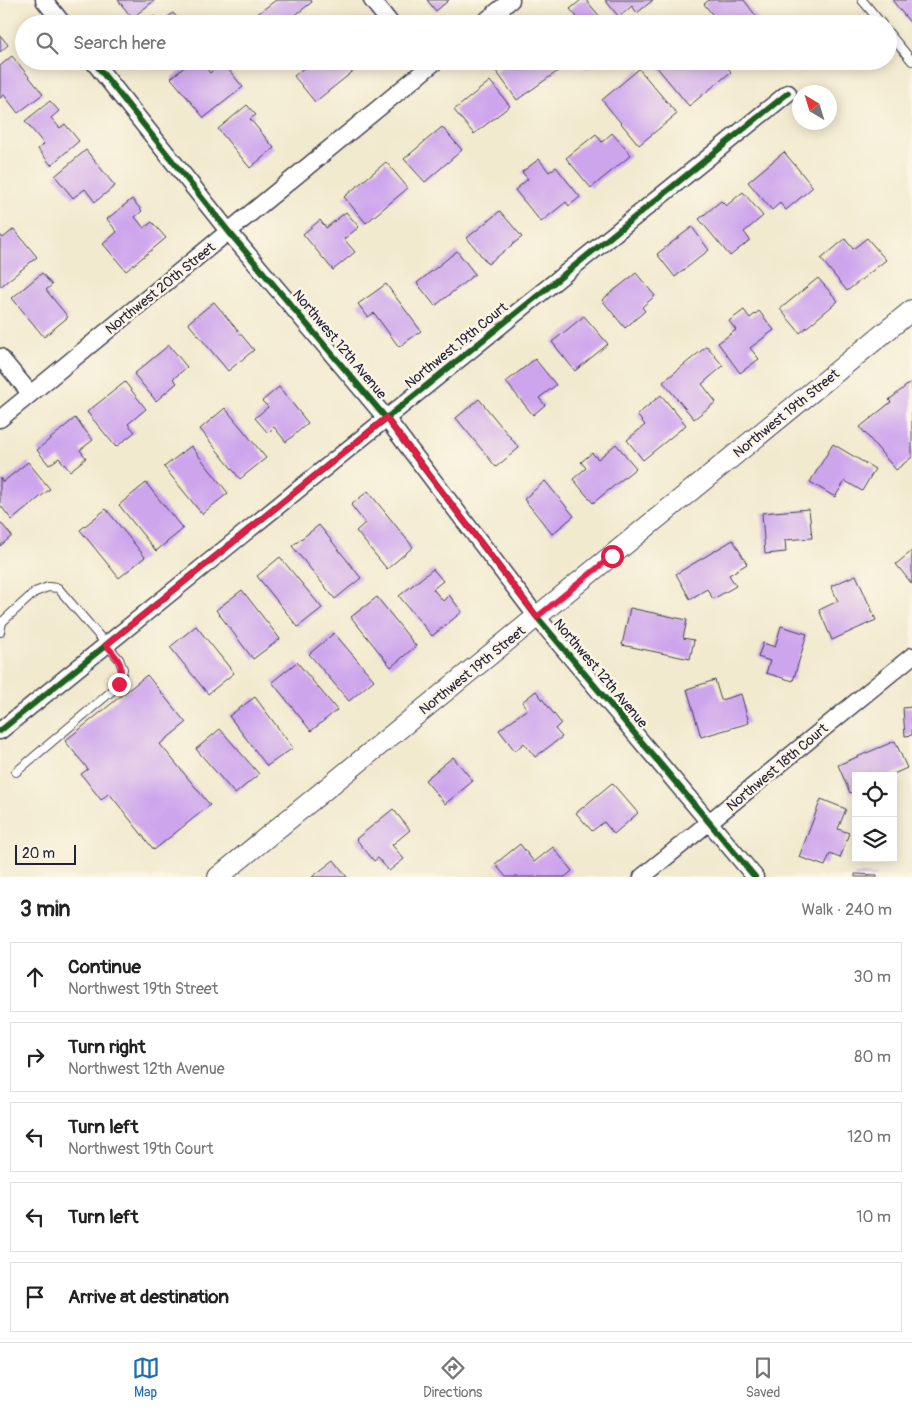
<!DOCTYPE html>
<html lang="en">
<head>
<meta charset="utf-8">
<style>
	:root { --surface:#fff; --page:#f2f2f2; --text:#222; --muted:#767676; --line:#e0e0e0; --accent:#1f6fb2 }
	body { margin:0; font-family:Pangolin,sans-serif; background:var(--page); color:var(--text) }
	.controls { position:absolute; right:15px; bottom:15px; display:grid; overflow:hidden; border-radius:0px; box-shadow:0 2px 12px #0003 }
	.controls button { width:45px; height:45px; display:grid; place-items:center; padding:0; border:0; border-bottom:1px solid var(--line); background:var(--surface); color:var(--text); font:25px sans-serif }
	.compass { position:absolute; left:792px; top:85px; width:45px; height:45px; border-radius:50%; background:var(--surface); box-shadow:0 2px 12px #0003; rotate:322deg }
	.scale { position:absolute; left:15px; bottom:12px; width:61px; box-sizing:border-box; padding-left:5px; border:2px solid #22223b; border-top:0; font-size:14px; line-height:18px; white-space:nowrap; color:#22223b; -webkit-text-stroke:4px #fcf5e5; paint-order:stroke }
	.stop { position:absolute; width:15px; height:15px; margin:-11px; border:4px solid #e11d48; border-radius:50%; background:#fff }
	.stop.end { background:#e11d48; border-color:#fff; box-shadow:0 1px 5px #0008 }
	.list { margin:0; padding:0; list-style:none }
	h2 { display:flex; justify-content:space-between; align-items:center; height:65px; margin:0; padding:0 20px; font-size:21px }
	h2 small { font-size:16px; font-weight:400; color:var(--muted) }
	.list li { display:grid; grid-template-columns:32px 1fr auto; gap:15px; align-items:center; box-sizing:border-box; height:70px; margin:0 10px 10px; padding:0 10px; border:1px solid var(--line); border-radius:0px }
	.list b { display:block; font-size:19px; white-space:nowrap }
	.list p { margin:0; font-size:16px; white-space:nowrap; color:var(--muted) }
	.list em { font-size:16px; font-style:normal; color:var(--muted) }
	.icon { flex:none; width:28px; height:28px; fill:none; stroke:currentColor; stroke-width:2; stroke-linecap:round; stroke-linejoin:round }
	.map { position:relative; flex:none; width:912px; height:877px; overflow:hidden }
	.search { position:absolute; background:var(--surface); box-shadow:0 2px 12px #0003; left:15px; right:15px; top:15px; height:55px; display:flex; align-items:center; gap:12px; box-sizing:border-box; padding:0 18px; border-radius:28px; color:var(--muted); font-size:19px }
	.sheet { height:465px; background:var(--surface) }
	nav { display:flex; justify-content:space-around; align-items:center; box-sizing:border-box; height:70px; border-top:1px solid var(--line); background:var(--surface); font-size:14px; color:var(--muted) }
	nav a { display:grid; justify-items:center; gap:2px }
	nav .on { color:var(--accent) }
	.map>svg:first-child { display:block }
</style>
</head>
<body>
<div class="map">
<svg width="912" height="877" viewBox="0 0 912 877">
	<rect width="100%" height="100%" fill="#fcf5e5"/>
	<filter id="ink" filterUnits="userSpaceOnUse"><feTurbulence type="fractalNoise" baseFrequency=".02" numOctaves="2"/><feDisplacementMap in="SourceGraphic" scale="10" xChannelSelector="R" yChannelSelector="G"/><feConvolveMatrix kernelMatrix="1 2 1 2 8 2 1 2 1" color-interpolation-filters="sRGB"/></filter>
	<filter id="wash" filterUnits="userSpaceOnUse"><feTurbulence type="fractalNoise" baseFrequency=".0096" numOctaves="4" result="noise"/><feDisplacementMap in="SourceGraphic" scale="20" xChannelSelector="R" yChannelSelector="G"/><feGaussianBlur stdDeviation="1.12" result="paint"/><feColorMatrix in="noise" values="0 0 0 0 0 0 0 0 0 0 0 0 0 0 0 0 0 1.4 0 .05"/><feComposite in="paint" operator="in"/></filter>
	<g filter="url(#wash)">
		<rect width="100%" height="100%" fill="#f2eacf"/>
		<g id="blocks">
			<g fill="#cda5ed">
				<polygon points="118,0 155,0 132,18"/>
				<polygon points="276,0 311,0 312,2 284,24 262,24 256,15"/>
				<polygon points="427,0 449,0 436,11"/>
				<polygon points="581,0 586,0 606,24 568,24 577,17 570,9"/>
				<polygon points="605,0 653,0 637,13 632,6 619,17"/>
				<polygon points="709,0 744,0 762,24 720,24 704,4"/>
				<polygon points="892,0 912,0 912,25"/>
				<polygon points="173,13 183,24 145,24 154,16 160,23"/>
				<polygon points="0,35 8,45 0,52"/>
				<polygon points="12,56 43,94 18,113 4,95 0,98 0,66"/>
				<polygon points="192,61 200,61 210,73 222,62 243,87 204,118 171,78"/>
				<polygon points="312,61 358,61 361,65 315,102 294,76"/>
				<polygon points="509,61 551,61 558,71 517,100 496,71"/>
				<polygon points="579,61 596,61 586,69"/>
				<polygon points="659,61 722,61 731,72 689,106 655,65"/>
				<polygon points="639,69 677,114 639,145 602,100"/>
				<polygon points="490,81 510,106 474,134 454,110"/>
				<polygon points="50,101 59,111 51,118 60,128 65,124 79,141 51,165 38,149 44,144 25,121"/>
				<polygon points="247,105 256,115 250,119 274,148 250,168 218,129"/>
				<polygon points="442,127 462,150 425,182 404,159"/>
				<polygon points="612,133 631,155 591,188 566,158 596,134 602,142"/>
				<polygon points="86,150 115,186 95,202 85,189 73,198 55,176"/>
				<polygon points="784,152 813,187 786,210 780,203 772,210 748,182"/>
				<polygon points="539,159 549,172 556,167 580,197 569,206 566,202 541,222 515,190 528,179 522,172"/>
				<polygon points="386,162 408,188 366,223 344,197"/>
				<polygon points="743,192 763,216 744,232 750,240 730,256 699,219 721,201 726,206"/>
				<polygon points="132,199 142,211 135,217 144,228 152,222 166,238 126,271 103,244 117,232 107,219"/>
				<polygon points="500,211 522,237 488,264 467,238"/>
				<polygon points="346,212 359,227 344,239 355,252 333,270 303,234 320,220 326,228"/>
				<polygon points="692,227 709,250 675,277 657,254"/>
				<polygon points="14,229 37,257 0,287 0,235 3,238"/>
				<polygon points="867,238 886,260 847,291 821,259 845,239 853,249"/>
				<polygon points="457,251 475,274 435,306 417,283"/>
				<polygon points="42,273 52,285 46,290 68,317 44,337 12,298"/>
				<polygon points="636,273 655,296 642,307 645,311 625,328 602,300"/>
				<polygon points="818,278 838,301 800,333 780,309"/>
				<polygon points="386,284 421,331 399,347 374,313 368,317 358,304"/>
				<polygon points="214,302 254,350 228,371 188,323"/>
				<polygon points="744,310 750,318 759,311 774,330 750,348 759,359 740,373 718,343 736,330 729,321"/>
				<polygon points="584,316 608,344 575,371 552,342"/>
				<polygon points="169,345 187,367 173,379 177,383 156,401 134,374"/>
				<polygon points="707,346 723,366 702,384 716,402 694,419 663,382"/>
				<polygon points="535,359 556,385 539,398 545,405 533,415 506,382"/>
				<polygon points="912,381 912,457 896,470 860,427 891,402 889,400"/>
				<polygon points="125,382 146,409 128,424 135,432 116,447 87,412"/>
				<polygon points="279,387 308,423 286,442 274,427 268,433 255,418 268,407 262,401"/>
				<polygon points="661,395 686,425 643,460 627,440 645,425 637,415"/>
				<polygon points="479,399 519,448 496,467 456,418"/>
				<polygon points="225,408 266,458 240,479 200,429"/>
				<polygon points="75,418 93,440 80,450 86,458 70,471 59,458 49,465 37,450"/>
				<polygon points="616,444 636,468 593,503 573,479 586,468 581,462 592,453 598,459"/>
				<polygon points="833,444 875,469 862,491 845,481 835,497 810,482"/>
				<polygon points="191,446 228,493 202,514 164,467"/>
				<polygon points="28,462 50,489 12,520 0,505 0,478 3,482"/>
				<polygon points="545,481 574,516 552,534 524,499"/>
				<polygon points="146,483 183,529 156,551 119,505"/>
				<polygon points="368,491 413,547 387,569 356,531 365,523 351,505"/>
				<polygon points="106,509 145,557 119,578 80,530"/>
				<polygon points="809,509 812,538 785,540 786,552 765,554 762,513"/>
				<polygon points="0,522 12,536 0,546"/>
				<polygon points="319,525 361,578 335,599 292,546"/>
				<polygon points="733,540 747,564 729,575 736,586 713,599 707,589 690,599 676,574"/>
				<polygon points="912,551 912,584 896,564"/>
				<polygon points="280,557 322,608 298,627 257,576"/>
				<polygon points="433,569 443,581 433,589 443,601 449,595 462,612 432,636 399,596"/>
				<polygon points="856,575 876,620 832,640 819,610 838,601 831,586"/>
				<polygon points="242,590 280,639 253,659 216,610"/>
				<polygon points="377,597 416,646 391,667 351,617"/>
				<polygon points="630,608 687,620 683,638 694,640 690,659 622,645"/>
				<polygon points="196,626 234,673 208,694 170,647"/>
				<polygon points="781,626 807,634 793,681 766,673 770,661 758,657 763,643 775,647"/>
				<polygon points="334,633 374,680 349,701 309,654"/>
				<polygon points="297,662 337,710 311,731 272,682"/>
				<polygon points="147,675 186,723 160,744 210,805 154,850 109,793 101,800 81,774 88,769 65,741"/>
				<polygon points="715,680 721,700 741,694 749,723 701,737 687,689"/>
				<polygon points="536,691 561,723 555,729 562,737 535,757 524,743 515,751 499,730 527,709 522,702"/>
				<polygon points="255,697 293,748 267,766 229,716"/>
				<polygon points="912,707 912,735 905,736 903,708"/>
				<polygon points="220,729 259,774 235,794 196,749"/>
				<polygon points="895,741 907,768 889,776 856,776 856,790 850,793 838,765"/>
				<polygon points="453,757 473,781 445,804 425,780"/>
				<polygon points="612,783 638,813 614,834 604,822 592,831 576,813"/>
				<polygon points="821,799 846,809 838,829 849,833 840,858 830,854 825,866 799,857"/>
				<polygon points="393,809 410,830 392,845 404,859 389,871 378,858 374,861 356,839"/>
				<polygon points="520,844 534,862 553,847 572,871 565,877 506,877 495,864"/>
				<polygon points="334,860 347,877 312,877"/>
				<polygon points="855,874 877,875 877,877 855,877"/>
			</g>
		</g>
	</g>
	<g filter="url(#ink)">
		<use href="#blocks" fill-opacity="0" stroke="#414051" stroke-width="1"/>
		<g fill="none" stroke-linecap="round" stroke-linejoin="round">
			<g stroke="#414051" stroke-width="10">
				<g id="service">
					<polyline points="862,0 882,24"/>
					<polyline points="888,32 912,61"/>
					<polyline points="0,632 2,622 35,592 48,587 58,588 119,659 123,669 119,685 16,772"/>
				</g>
			</g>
			<g stroke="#414051" stroke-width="19">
				<g id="minor">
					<polyline points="44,0 63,24"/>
					<polyline points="372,0 391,24"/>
					<polyline points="482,24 511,0"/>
					<polyline points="93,61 229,232 386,418 537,617 755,877"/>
					<polyline points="0,357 30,393"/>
					<polyline points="0,419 436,61"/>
					<polyline points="0,731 788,93"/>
					<polyline points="642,877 912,656"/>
				</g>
			</g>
			<g stroke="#414051" stroke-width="22">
				<polyline id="tertiary" points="218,877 912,310"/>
			</g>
			<use href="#service" stroke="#fff" stroke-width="8"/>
			<use href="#minor" stroke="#fff" stroke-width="16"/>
			<use href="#tertiary" stroke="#fff" stroke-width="20"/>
			<g stroke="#fcf5e5" stroke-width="9">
				<g id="cycleway">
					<polyline points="93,61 229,232 386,418 537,617 755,877"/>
					<polyline points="0,731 788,93"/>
				</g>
			</g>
			<use href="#cycleway" stroke="#1b5e20" stroke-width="6"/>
		</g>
	</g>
	<g fill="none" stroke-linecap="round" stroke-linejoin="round" filter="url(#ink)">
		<path stroke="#e11d48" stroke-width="6" d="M119,684c5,-21 1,-23 -13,-39l280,-227 151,199 75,-61"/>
	</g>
	<g text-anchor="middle" stroke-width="5" stroke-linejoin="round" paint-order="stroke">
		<g font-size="14" fill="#22223b" stroke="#fcf5e5">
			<text transform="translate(160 288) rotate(-39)" y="5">Northwest 20th Street</text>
			<text transform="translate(340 344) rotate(50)" y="5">Northwest 12th Avenue</text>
			<text transform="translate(456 345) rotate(-39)" y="5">Northwest 19th Court</text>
			<text transform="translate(786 413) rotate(-39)" y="5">Northwest 19th Street</text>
			<text transform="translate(472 670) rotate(-39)" y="5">Northwest 19th Street</text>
			<text transform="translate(601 673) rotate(50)" y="5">Northwest 12th Avenue</text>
			<text transform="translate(777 767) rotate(-40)" y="5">Northwest 18th Court</text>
		</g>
	</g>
</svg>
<div class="controls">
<button><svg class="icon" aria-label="locate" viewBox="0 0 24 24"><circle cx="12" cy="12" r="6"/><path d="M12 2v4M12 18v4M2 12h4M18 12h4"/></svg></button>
<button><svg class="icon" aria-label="layers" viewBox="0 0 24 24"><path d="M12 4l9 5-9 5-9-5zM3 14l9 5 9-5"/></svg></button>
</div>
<svg class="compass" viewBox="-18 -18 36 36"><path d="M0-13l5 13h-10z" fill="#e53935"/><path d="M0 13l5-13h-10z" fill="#767676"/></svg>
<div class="scale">20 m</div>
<div class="stop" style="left:612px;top:556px"></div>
<div class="stop end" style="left:119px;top:684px"></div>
<div class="search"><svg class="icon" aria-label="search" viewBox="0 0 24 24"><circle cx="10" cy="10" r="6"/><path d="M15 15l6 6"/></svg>Search here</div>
</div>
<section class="sheet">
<h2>3 min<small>Walk · 240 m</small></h2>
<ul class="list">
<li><svg class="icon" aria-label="ahead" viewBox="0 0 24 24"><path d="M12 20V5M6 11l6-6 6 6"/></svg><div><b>Continue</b><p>Northwest 19th Street</p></div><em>30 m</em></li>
<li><svg class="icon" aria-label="right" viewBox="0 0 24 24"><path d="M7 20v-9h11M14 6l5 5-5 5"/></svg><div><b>Turn right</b><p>Northwest 12th Avenue</p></div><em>80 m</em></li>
<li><svg class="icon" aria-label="left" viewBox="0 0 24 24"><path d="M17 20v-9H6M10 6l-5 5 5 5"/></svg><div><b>Turn left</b><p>Northwest 19th Court</p></div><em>120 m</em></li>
<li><svg class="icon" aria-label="left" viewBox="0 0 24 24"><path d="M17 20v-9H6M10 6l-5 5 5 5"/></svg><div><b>Turn left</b></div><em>10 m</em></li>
<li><svg class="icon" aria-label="arrive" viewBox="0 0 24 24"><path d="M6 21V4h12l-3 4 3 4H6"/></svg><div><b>Arrive at destination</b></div></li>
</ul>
</section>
<nav>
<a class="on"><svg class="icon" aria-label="map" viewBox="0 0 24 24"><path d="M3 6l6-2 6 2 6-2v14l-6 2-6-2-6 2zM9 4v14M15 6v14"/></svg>Map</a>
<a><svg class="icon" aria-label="directions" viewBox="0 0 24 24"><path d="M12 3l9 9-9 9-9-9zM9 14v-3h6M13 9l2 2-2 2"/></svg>Directions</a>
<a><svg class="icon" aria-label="saved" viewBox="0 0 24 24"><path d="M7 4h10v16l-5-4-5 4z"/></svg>Saved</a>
</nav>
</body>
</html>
